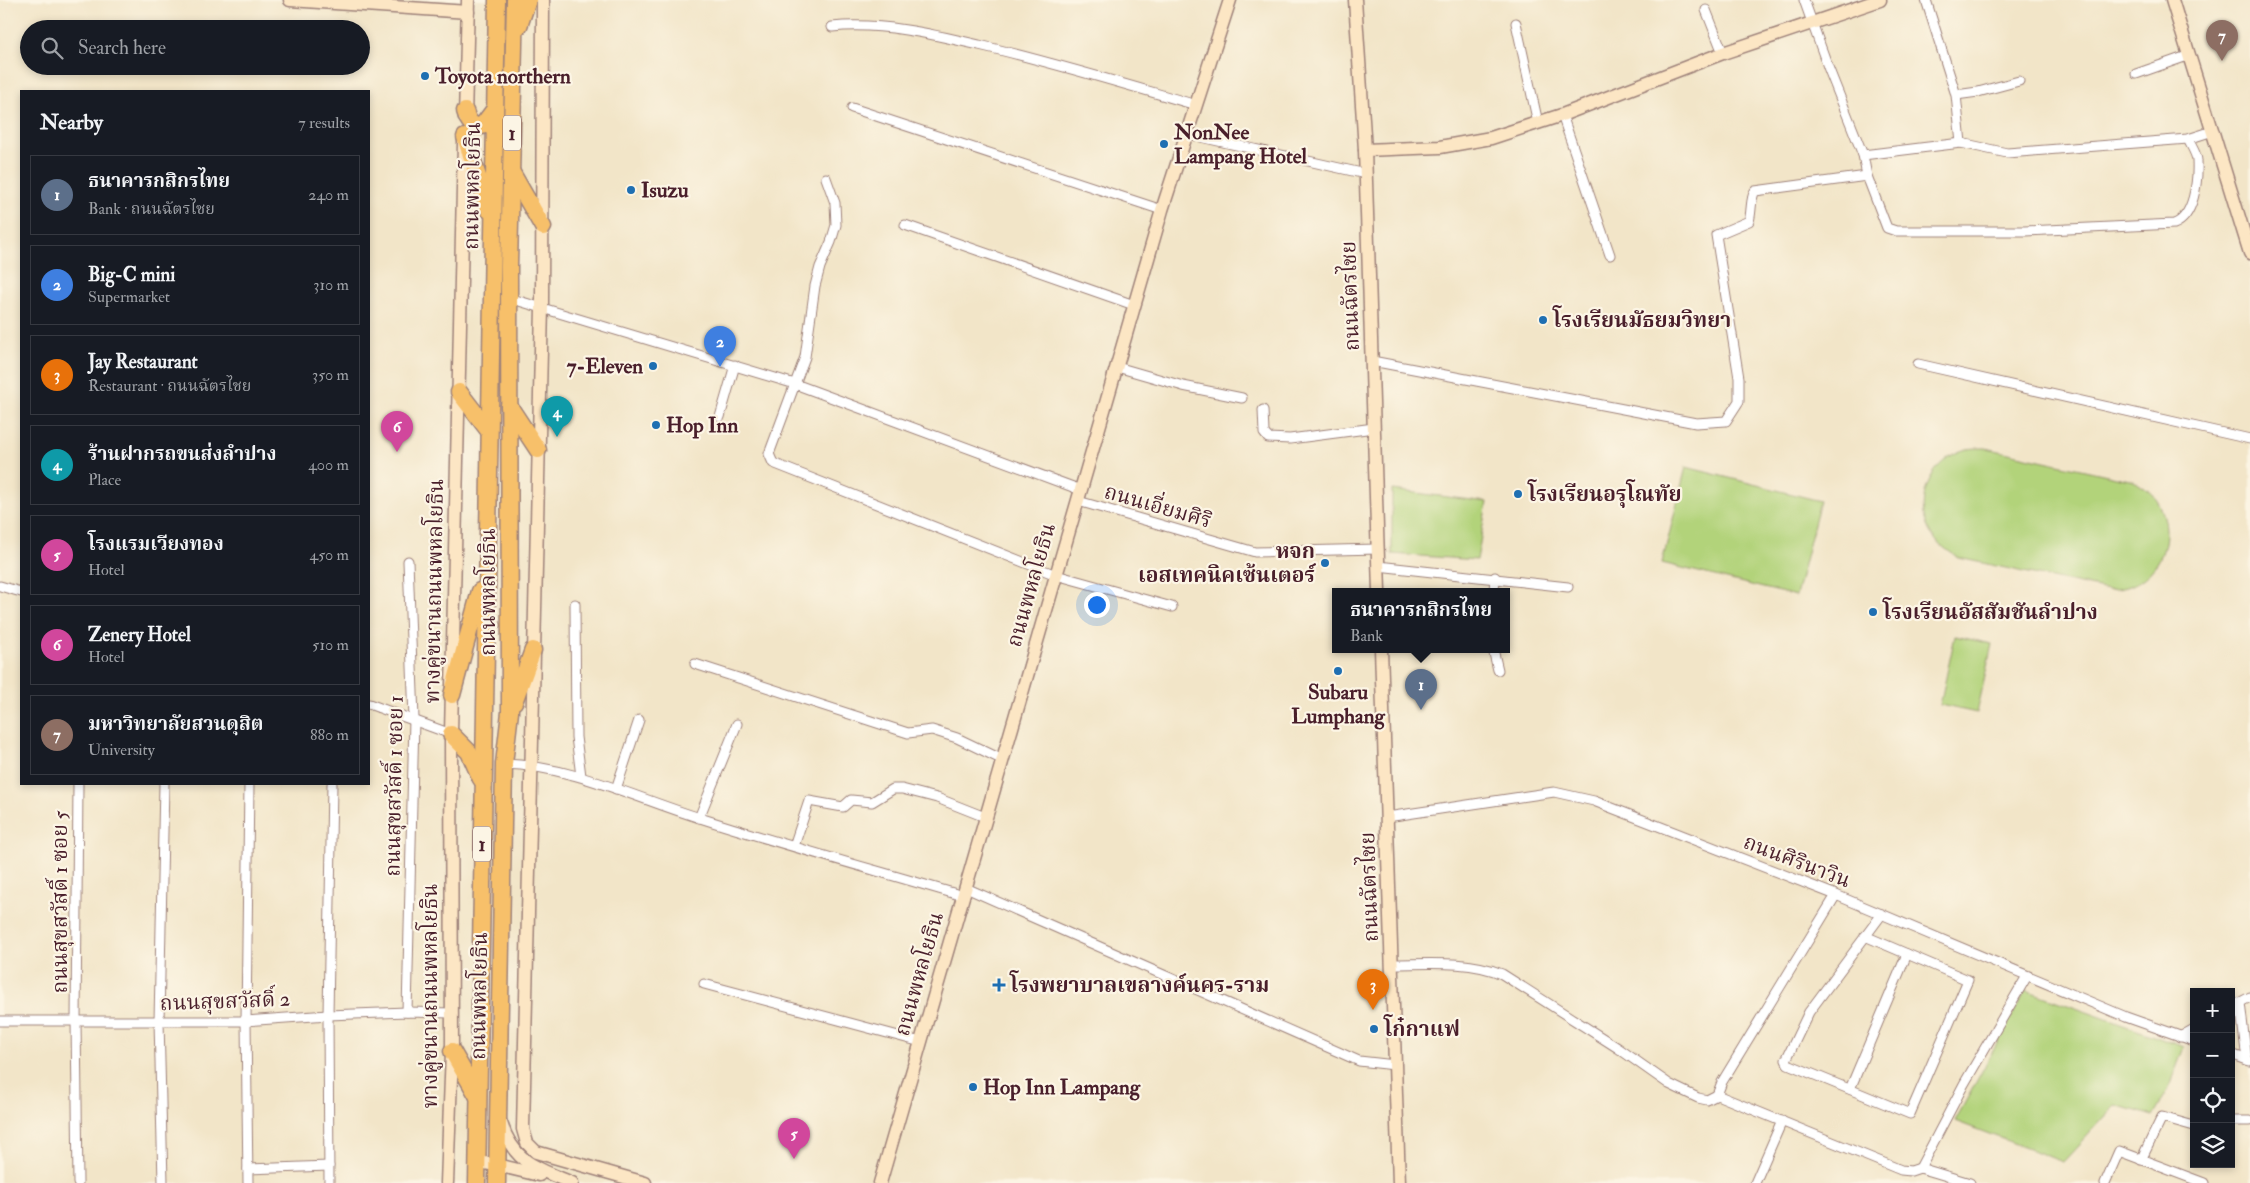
<!DOCTYPE html>
<html lang="en">
<head>
<meta charset="utf-8">
<style>
	:root { --surface:#171b24; --page:#242831; --text:#f1f3f6; --muted:#9ea1a6; --line:#363941; --accent:#2563eb }
	body { margin:0; font-family:"IM FELL Double Pica","Noto Serif Thai",serif; background:var(--page); color:var(--text) }
	.controls { position:absolute; right:15px; bottom:15px; display:grid; overflow:hidden; border-radius:0px; box-shadow:0 2px 8px #0003 }
	.controls button { width:45px; height:45px; display:grid; place-items:center; padding:0; border:0; border-bottom:1px solid var(--line); background:var(--surface); color:var(--text); font:25px sans-serif }
	.you { position:absolute; left:1096px; top:604px; width:18px; height:18px; margin:-12px; border:4px solid #fff; border-radius:50%; background:#1a73e8; box-shadow:0 0 0 8px #1a73e833 }
	.badge { display:grid; place-items:center; width:32px; height:32px; border-radius:50%; background:var(--accent); color:#fff; font-size:16px; font-weight:700 }
	.pin { position:absolute; translate:-50% -41px; filter:drop-shadow(0 1px 2px #0008) }
	.pin::after { content:''; position:absolute; top:26px; width:18px; height:15px; background:inherit; clip-path:polygon(0 0,100% 0,50% 100%) }
	.popup { position:absolute; left:1332px; top:588px; width:178px; height:65px; box-sizing:border-box; display:grid; place-content:center; border-radius:0px; background:var(--surface); filter:drop-shadow(0 1px 4px #0005); font-size:16px; white-space:nowrap; color:var(--muted) }
	.popup b { font-size:19px; color:var(--text) }
	.popup::after { content:''; position:absolute; left:50%; top:100%; margin-left:-10px; border:10px solid transparent; border-top-color:var(--surface) }
	.list { margin:0; padding:0; list-style:none }
	h2 { display:flex; justify-content:space-between; align-items:center; height:65px; margin:0; padding:0 20px; font-size:21px }
	h2 small { font-size:16px; font-weight:400; color:var(--muted) }
	.list li { display:grid; grid-template-columns:32px 1fr auto; gap:15px; align-items:center; box-sizing:border-box; height:80px; margin:0 10px 10px; padding:0 10px; border:1px solid var(--line); border-radius:0px }
	.list b { display:block; font-size:19px; white-space:nowrap }
	.list p { margin:0; font-size:16px; white-space:nowrap; color:var(--muted) }
	.list em { font-size:16px; font-style:normal; color:var(--muted) }
	.icon { flex:none; width:28px; height:28px; fill:none; stroke:currentColor; stroke-width:2; stroke-linecap:round; stroke-linejoin:round }
	.map { position:relative; flex:none; width:2250px; height:1183px; overflow:hidden }
	.search { position:absolute; background:var(--surface); box-shadow:0 2px 8px #0003; left:20px; top:20px; width:350px; height:55px; display:flex; align-items:center; gap:12px; box-sizing:border-box; padding:0 18px; border-radius:28px; color:var(--muted); font-size:19px }
	.panel { position:absolute; background:var(--surface); box-shadow:0 2px 8px #0003; left:20px; top:90px; width:350px; height:695px; border-radius:0px }
	.map>svg:first-child { display:block }
</style>
</head>
<body>
<div class="map">
<svg width="2250" height="1183" viewBox="0 0 2250 1183">
	<rect width="100%" height="100%" fill="#fcf5e5"/>
	<filter id="ink" filterUnits="userSpaceOnUse"><feTurbulence type="fractalNoise" baseFrequency=".02" numOctaves="2"/><feDisplacementMap in="SourceGraphic" scale="10" xChannelSelector="R" yChannelSelector="G"/><feConvolveMatrix kernelMatrix="1 2 1 2 8 2 1 2 1" color-interpolation-filters="sRGB"/></filter>
	<filter id="wash" filterUnits="userSpaceOnUse"><feTurbulence type="fractalNoise" baseFrequency=".0096" numOctaves="4" result="noise"/><feDisplacementMap in="SourceGraphic" scale="20" xChannelSelector="R" yChannelSelector="G"/><feGaussianBlur stdDeviation="1.12" result="paint"/><feColorMatrix in="noise" values="0 0 0 0 0 0 0 0 0 0 0 0 0 0 0 0 0 1.4 0 .05"/><feComposite in="paint" operator="in"/></filter>
	<g filter="url(#wash)">
		<rect width="100%" height="100%" fill="#f2e5c8"/>
		<g fill="#b2d37a" stroke="#7e7952">
			<path d="M1986,448l148,33c10,6 20,13 25,23 17,31 2,72 -32,83 -6,2 -13,2 -19,3l-149,-32c-11,-7 -22,-14 -29,-26 -18,-31 2,-75 37,-83 6,-1 13,-1 19,-1z"/>
			<polygon points="1686,467 1820,501 1796,596 1662,563"/>
			<polygon points="1392,490 1487,502 1477,560 1392,554"/>
			<polygon points="1955,636 1992,644 1977,713 1940,705"/>
			<polygon points="2026,990 2184,1047 2168,1090 2153,1116 2116,1105 2063,1162 1955,1121"/>
		</g>
	</g>
	<g filter="url(#ink)">
		<g fill="none" stroke-linecap="round" stroke-linejoin="round">
			<g stroke="#9e827a" stroke-width="11">
				<g id="street">
					<path d="M1804,0l24,67 35,88 4,21 20,52 9,3h129l149,-7c20,-7 24,-43 23,-63 0,-7 -6,-15 -9,-22l25,-8"/>
					<polyline points="1926,0 1956,95 1961,143"/>
					<polyline points="1706,10 1723,53"/>
					<polyline points="1516,23 1538,123"/>
					<path d="M832,27c49,-5 100,7 147,18 73,17 145,39 217,60"/>
					<polyline points="2136,74 2190,55"/>
					<polyline points="1956,95 1978,92 2019,81"/>
					<polyline points="852,108 1162,210"/>
					<polyline points="1562,115 1610,255"/>
					<polyline points="1187,134 1366,174"/>
					<polyline points="1863,155 1961,143 2007,153 2188,139"/>
					<polyline points="826,178 835,203 836,225 831,242 820,267 815,286 805,357 769,454 773,463 1056,575 1172,607"/>
					<polyline points="905,225 1134,305"/>
					<polyline points="509,298 795,384 1081,490"/>
					<path d="M1372,361l324,62 30,-2 13,-20v-23l-23,-143 33,-14c3,-9 1,-22 6,-30l112,-15"/>
					<polyline points="1918,364 2250,439"/>
					<polyline points="1117,367 1183,386 1242,398"/>
					<polyline points="1263,410 1264,433 1268,438 1290,439 1374,428"/>
					<polyline points="720,417 735,365"/>
					<polyline points="1078,501 1255,552 1378,549"/>
					<polyline points="1378,566 1568,587"/>
					<polyline points="0,586 21,592"/>
					<polyline points="1494,591 1495,577"/>
					<polyline points="575,604 576,737 581,776"/>
					<polyline points="1493,649 1498,670"/>
					<polyline points="695,664 908,733 932,730 957,738 1003,760"/>
					<polyline points="369,704 451,734"/>
					<path d="M504,764c69,2 131,34 196,54 87,28 175,52 263,78"/>
					<polyline points="616,789 639,720"/>
					<polyline points="1387,817 1554,792 1594,801 1836,895 2126,1017 2194,1041"/>
					<polyline points="699,818 737,724"/>
					<polyline points="794,846 809,801 843,807 851,800 872,802 893,789 902,789 937,798 985,817"/>
					<polyline points="966,888 1359,1061 1395,1065"/>
					<polyline points="1836,895 1722,1082 1717,1095 1901,1170 1911,1171 1920,1168"/>
					<polyline points="1865,936 1968,980 1910,1114 1788,1064 1786,1060 1809,1012 1882,914"/>
					<path d="M1392,964c36,0 76,-4 110,10l116,74 51,36 29,14 9,2 10,-5"/>
					<polyline points="704,984 921,1042"/>
					<polyline points="2240,1003 2247,1060"/>
					<polyline points="2231,1007 2250,997"/>
					<polyline points="407,1012 414,719 408,561"/>
					<polyline points="0,1021 246,1021 328,1015 407,1012 452,1013"/>
					<polyline points="2180,1037 2194,1029"/>
					<polyline points="2231,1054 2250,1061"/>
					<polyline points="1850,1089 1907,954"/>
					<polyline points="2231,1121 2250,1121"/>
					<polyline points="2141,1160 2162,1117 2194,1126"/>
					<polyline points="1920,1168 1964,1084 2027,976"/>
					<polyline points="1920,1168 1970,1183"/>
					<polyline points="248,1169 329,1166"/>
					<polyline points="78,1183 76,1021 78,784"/>
					<polyline points="163,1183 159,1021 164,784"/>
					<polyline points="248,1183 246,1021 249,784"/>
					<polyline points="329,1183 328,1015 332,784"/>
					<polyline points="1755,1183 1782,1121"/>
					<polyline points="2105,1183 2119,1151 2204,1183"/>
				</g>
			</g>
			<g stroke="#9e827a" stroke-width="15">
				<g id="secondary">
					<polyline points="290,0 468,12"/>
					<polyline points="543,0 542,307 523,1129 527,1143 536,1152 645,1183"/>
					<polyline points="1355,0 1365,150 1379,591"/>
					<polyline points="2172,0 2250,253"/>
					<polyline points="465,118 468,0"/>
					<polyline points="1365,150 1440,147 1491,138 1562,115 1723,53 1880,0"/>
					<polyline points="1381,649 1399,1183"/>
					<path d="M501,1123c13,40 35,45 71,60"/>
					<polyline points="478,1162 497,1165 539,1175"/>
					<polyline points="447,1183 452,1051 451,734 464,143"/>
					<polyline points="880,1183 1162,210 1230,0"/>
				</g>
			</g>
			<g stroke="#9e827a" stroke-width="19">
				<g id="highway">
					<polyline points="519,26 528,0"/>
					<path d="M465,111c3,10 6,16 17,15l12,-16"/>
					<polyline points="465,137 489,210"/>
					<polyline points="512,173 543,227"/>
					<polyline points="459,392 489,431"/>
					<polyline points="509,406 538,450"/>
					<polyline points="452,695 480,591"/>
					<polyline points="514,702 533,650"/>
					<polyline points="451,734 469,752 481,779"/>
					<polyline points="452,1051 477,1095"/>
					<polyline points="477,1183 497,0"/>
					<polyline points="497,1183 504,764 510,712 509,266 515,0"/>
				</g>
			</g>
			<use href="#street" stroke="#fff" stroke-width="9"/>
			<use href="#secondary" stroke="#fce6c4" stroke-width="12"/>
			<use href="#highway" stroke="#f7c06b" stroke-width="16"/>
		</g>
	</g>
	<g fill="#1f6fb2" stroke="#fcf5e5" stroke-width="2">
		<circle cx="425" cy="76" r="5"/>
		<circle cx="1164" cy="144" r="5"/>
		<circle cx="631" cy="190" r="5"/>
		<circle cx="1543" cy="320" r="5"/>
		<circle cx="653" cy="366" r="5"/>
		<circle cx="656" cy="425" r="5"/>
		<circle cx="1518" cy="494" r="5"/>
		<circle cx="1325" cy="563" r="5"/>
		<circle cx="1873" cy="612" r="5"/>
		<circle cx="1338" cy="671" r="5"/>
		<path d="M996.5 977.5h5v5h5v5h-5v5h-5v-5h-5v-5h5z"/>
		<circle cx="1374" cy="1029" r="5"/>
		<circle cx="973" cy="1087" r="5"/>
	</g>
	<g text-anchor="middle" stroke-width="4.5" stroke-linejoin="round" paint-order="stroke">
		<g fill="#fcf5e5" stroke="#7f5f63" stroke-width="1">
			<rect x="503" y="115.5" width="18" height="35" rx="4"/>
			<rect x="473" y="826.5" width="18" height="35" rx="4"/>
		</g>
		<g font-size="20" font-weight="bold" fill="#4a1f2b">
			<text x="512" y="140">1</text>
			<text x="482" y="851">1</text>
		</g>
		<g font-size="21" font-weight="bold" fill="#4a1f2b" stroke="#fcf5e5" text-anchor="start">
			<text x="435" y="83">Toyota northern</text>
			<text x="1174" y="139">NonNee<tspan x="1174" dy="24">Lampang Hotel</tspan></text>
			<text x="641" y="197">Isuzu</text>
			<text x="1553" y="327">โรงเรียนมัธยมวิทยา</text>
			<text x="643" y="373" text-anchor="end">7-Eleven</text>
			<text x="666" y="432">Hop Inn</text>
			<text x="1528" y="501">โรงเรียนอรุโณทัย</text>
			<text x="1315" y="558" text-anchor="end">หจก<tspan x="1315" dy="24">เอสเทคนิคเซ้นเตอร์</tspan></text>
			<text x="1883" y="619">โรงเรียนอัสสัมชันลำปาง</text>
			<text x="1338" y="699" text-anchor="middle">Subaru<tspan x="1338" dy="24">Lumphang</tspan></text>
			<text x="1010" y="992">โรงพยาบาลเขลางค์นคร-ราม</text>
			<text x="1384" y="1036">โก๋กาแฟ</text>
			<text x="983" y="1094">Hop Inn Lampang</text>
		</g>
		<g font-size="21" fill="#4a1f2b" stroke="#fcf5e5">
			<text transform="translate(472 186) rotate(-89)" y="7">ถนนพหลโยธิน</text>
			<text transform="translate(1350 296) rotate(-92)" y="7">ถนนฉัตรไชย</text>
			<text transform="translate(1158 506) rotate(16)" y="7">ถนนเอี่ยมศิริ</text>
			<text transform="translate(1031 585) rotate(-74)" y="7">ถนนพหลโยธิน</text>
			<text transform="translate(434 591) rotate(-89)" y="7">ทางคู่ขนานถนนพหลโยธิน</text>
			<text transform="translate(488 592) rotate(-90)" y="7">ถนนพหลโยธิน</text>
			<text transform="translate(394 786) rotate(-89)" y="7">ถนนสุขสวัสดิ์ 1 ซอย 1</text>
			<text transform="translate(1797 861) rotate(21)" y="7">ถนนศิรินาวิน</text>
			<text transform="translate(1369 887) rotate(-92)" y="7">ถนนฉัตรไชย</text>
			<text transform="translate(60 902) rotate(-90)" y="7">ถนนสุขสวัสดิ์ 1 ซอย 5</text>
			<text transform="translate(919 974) rotate(-74)" y="7">ถนนพหลโยธิน</text>
			<text transform="translate(430 996) rotate(-90)" y="7">ทางคู่ขนานถนนพหลโยธิน</text>
			<text transform="translate(479 996) rotate(-89)" y="7">ถนนพหลโยธิน</text>
			<text transform="translate(225 1001) rotate(-2)" y="7">ถนนสุขสวัสดิ์ 2</text>
		</g>
	</g>
</svg>
<div class="controls">
<button>+</button>
<button>−</button>
<button><svg class="icon" aria-label="locate" viewBox="0 0 24 24"><circle cx="12" cy="12" r="6"/><path d="M12 2v4M12 18v4M2 12h4M18 12h4"/></svg></button>
<button><svg class="icon" aria-label="layers" viewBox="0 0 24 24"><path d="M12 4l9 5-9 5-9-5zM3 14l9 5 9-5"/></svg></button>
</div>
<div class="you"></div>
<div class="pin badge" style="left:1421px;top:710px;background:#5c6f8a">1</div>
<div class="popup"><b>ธนาคารกสิกรไทย</b>Bank</div>
<div class="pin badge" style="left:720px;top:367px;background:#3f7fe0">2</div>
<div class="pin badge" style="left:1373px;top:1010px;background:#e8710a">3</div>
<div class="pin badge" style="left:557px;top:437px;background:#0f9aa8">4</div>
<div class="pin badge" style="left:794px;top:1159px;background:#d1479c">5</div>
<div class="pin badge" style="left:397px;top:452px;background:#d1479c">6</div>
<div class="pin badge" style="left:2222px;top:61px;background:#8d6e63">7</div>
<div class="search"><svg class="icon" aria-label="search" viewBox="0 0 24 24"><circle cx="10" cy="10" r="6"/><path d="M15 15l6 6"/></svg>Search here</div>
<section class="panel">
<h2>Nearby<small>7 results</small></h2>
<ul class="list">
<li><span class="badge" style="background:#5c6f8a">1</span><div><b>ธนาคารกสิกรไทย</b><p>Bank · ถนนฉัตรไชย</p></div><em>240 m</em></li>
<li><span class="badge" style="background:#3f7fe0">2</span><div><b>Big-C mini</b><p>Supermarket</p></div><em>310 m</em></li>
<li><span class="badge" style="background:#e8710a">3</span><div><b>Jay Restaurant</b><p>Restaurant · ถนนฉัตรไชย</p></div><em>350 m</em></li>
<li><span class="badge" style="background:#0f9aa8">4</span><div><b>ร้านฝากรถขนส่งลำปาง</b><p>Place</p></div><em>400 m</em></li>
<li><span class="badge" style="background:#d1479c">5</span><div><b>โรงแรมเวียงทอง</b><p>Hotel</p></div><em>450 m</em></li>
<li><span class="badge" style="background:#d1479c">6</span><div><b>Zenery Hotel</b><p>Hotel</p></div><em>510 m</em></li>
<li><span class="badge" style="background:#8d6e63">7</span><div><b>มหาวิทยาลัยสวนดุสิต</b><p>University</p></div><em>880 m</em></li>
</ul>
</section>
</div>
</body>
</html>
